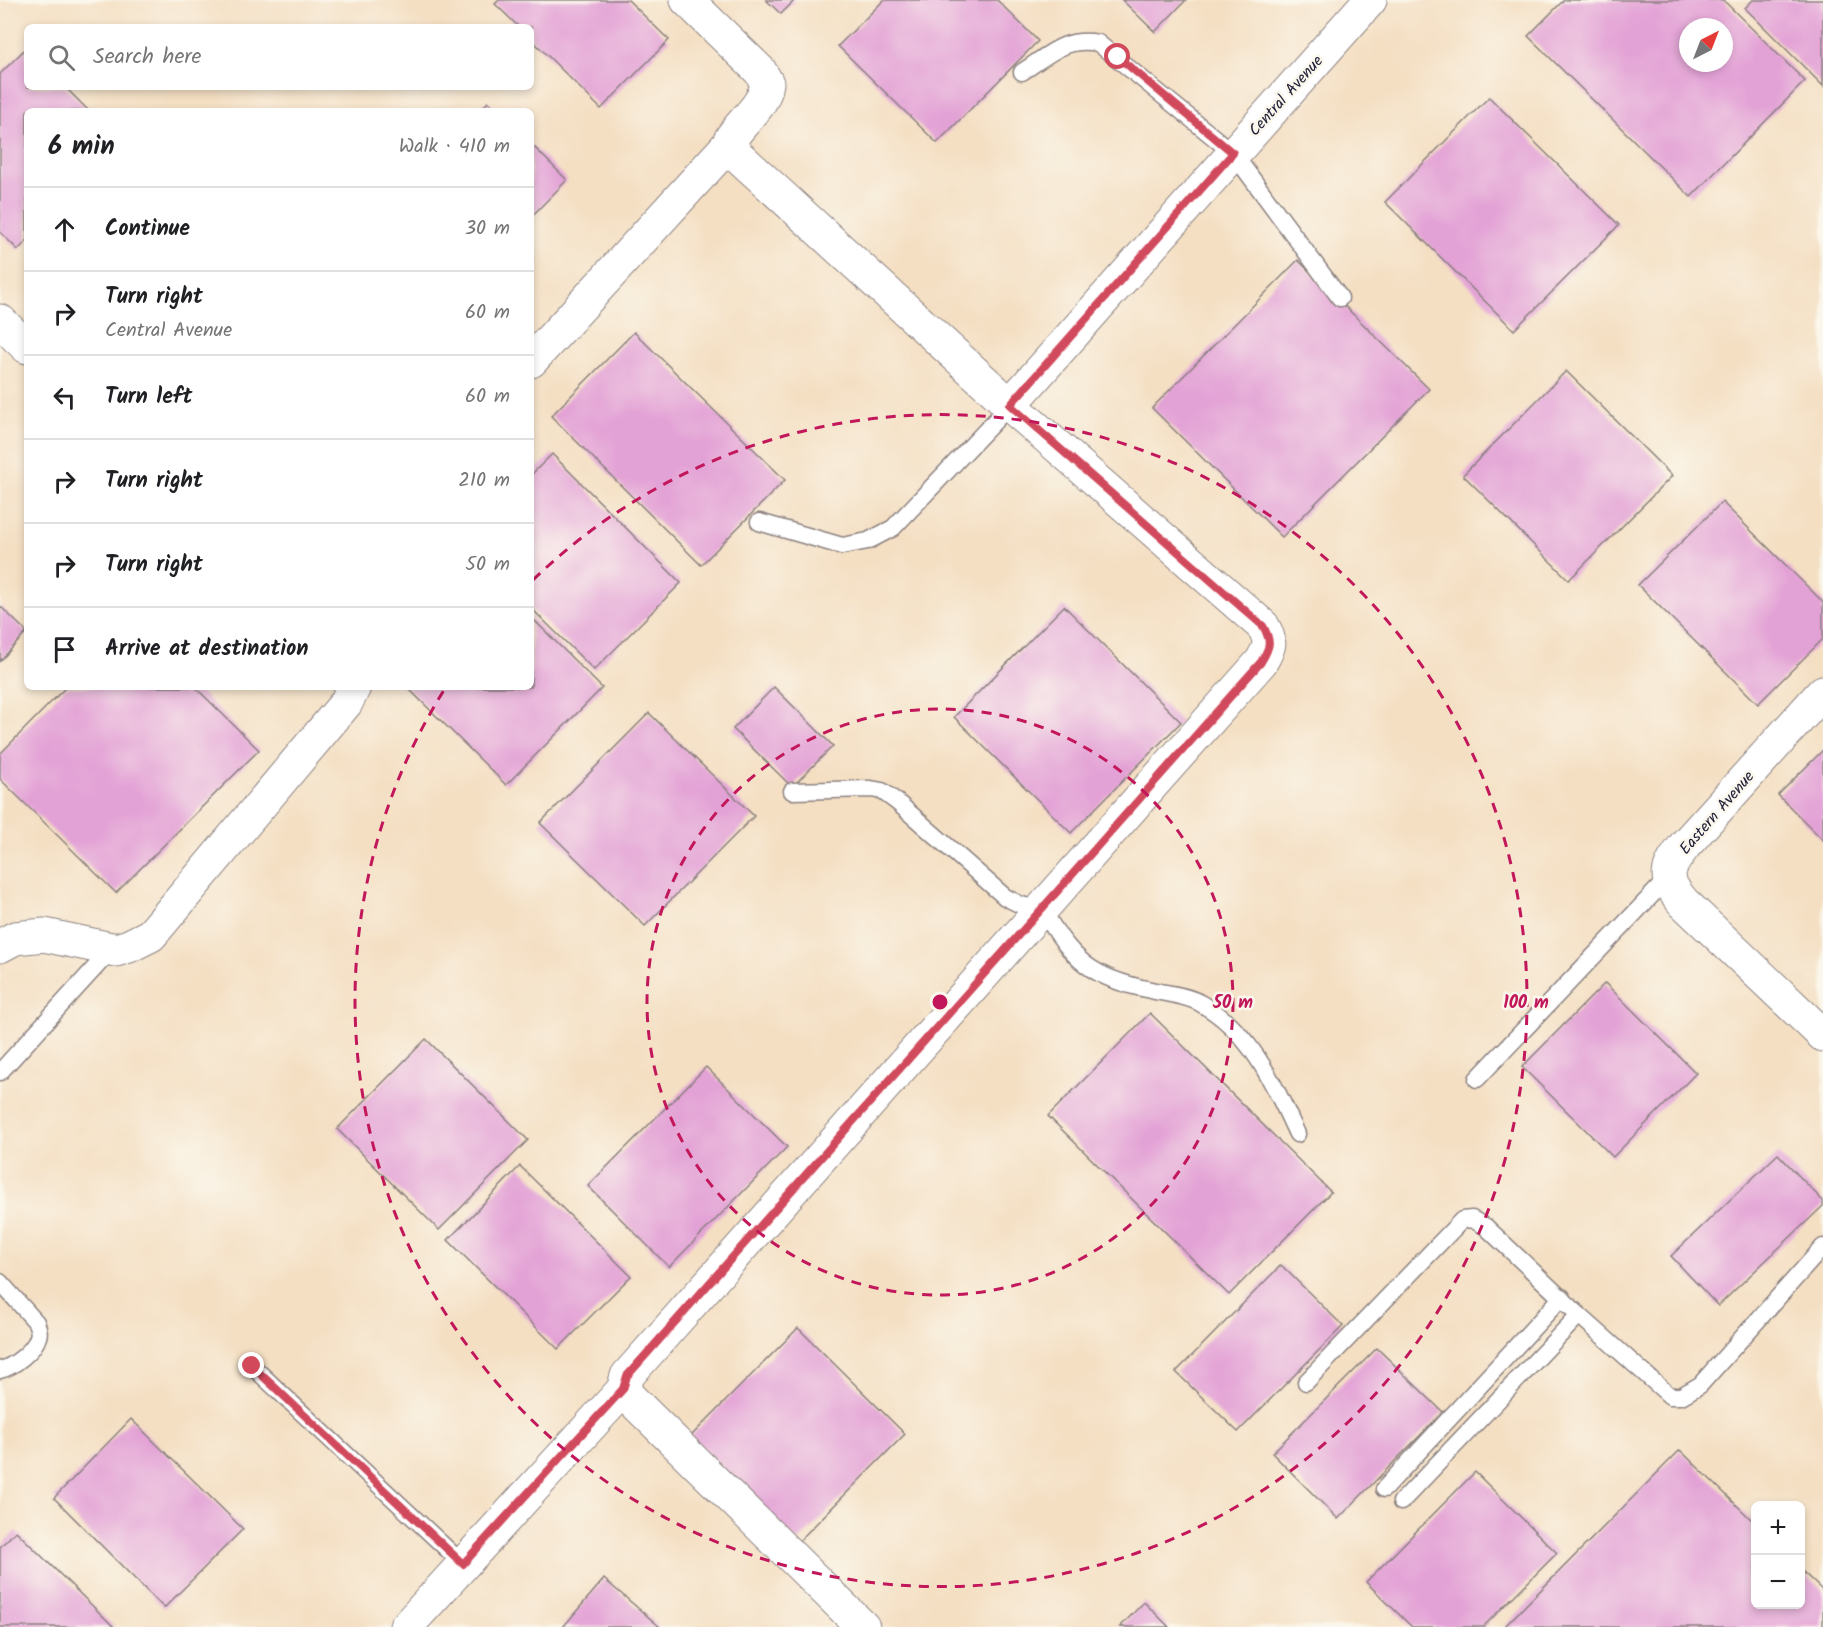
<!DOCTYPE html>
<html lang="en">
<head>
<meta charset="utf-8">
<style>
	:root { --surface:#fff; --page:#f2f2f2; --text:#202124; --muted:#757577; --line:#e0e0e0 }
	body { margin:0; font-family:Kalam,sans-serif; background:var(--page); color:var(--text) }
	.controls { position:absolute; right:18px; bottom:18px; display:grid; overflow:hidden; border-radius:9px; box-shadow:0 3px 9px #0003 }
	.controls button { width:54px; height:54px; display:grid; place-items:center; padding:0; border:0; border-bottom:2px solid var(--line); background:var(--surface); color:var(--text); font:30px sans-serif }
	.compass { position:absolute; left:1679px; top:18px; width:54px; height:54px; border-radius:50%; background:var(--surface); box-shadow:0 3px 9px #0003; rotate:42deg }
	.stop { position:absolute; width:18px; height:18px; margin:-14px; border:4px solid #d1495b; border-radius:50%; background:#fff }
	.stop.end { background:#d1495b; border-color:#fff; box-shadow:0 2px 6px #0008 }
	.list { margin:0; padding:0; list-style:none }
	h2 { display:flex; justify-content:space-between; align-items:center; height:78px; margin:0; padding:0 24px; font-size:26px }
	h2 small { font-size:20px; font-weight:400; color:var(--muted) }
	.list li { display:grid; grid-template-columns:39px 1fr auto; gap:18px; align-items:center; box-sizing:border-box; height:84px; padding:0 24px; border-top:2px solid var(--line) }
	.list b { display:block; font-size:22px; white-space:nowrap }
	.list p { margin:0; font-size:20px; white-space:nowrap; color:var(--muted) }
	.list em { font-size:20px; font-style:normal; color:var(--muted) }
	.icon { flex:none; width:33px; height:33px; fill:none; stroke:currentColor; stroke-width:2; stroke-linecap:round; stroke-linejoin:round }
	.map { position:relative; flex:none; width:1823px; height:1627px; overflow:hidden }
	.search { position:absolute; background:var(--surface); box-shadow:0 3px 9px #0003; left:24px; top:24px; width:510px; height:66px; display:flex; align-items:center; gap:15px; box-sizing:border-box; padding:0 21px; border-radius:9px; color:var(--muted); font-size:22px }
	.panel { position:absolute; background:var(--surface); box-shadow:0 3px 9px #0003; left:24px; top:108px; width:510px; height:582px; border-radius:9px }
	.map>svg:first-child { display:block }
</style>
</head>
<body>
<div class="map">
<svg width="1823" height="1627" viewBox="0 0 1823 1627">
	<rect width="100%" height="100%" fill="#fbf7ec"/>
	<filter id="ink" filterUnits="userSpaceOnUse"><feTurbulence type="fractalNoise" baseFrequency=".0167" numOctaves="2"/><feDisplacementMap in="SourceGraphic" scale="12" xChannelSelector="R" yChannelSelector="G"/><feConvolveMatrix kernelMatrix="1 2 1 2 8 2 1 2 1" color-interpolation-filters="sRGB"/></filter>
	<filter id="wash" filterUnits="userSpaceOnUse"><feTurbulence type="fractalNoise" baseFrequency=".008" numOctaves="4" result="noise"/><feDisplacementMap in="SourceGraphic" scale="24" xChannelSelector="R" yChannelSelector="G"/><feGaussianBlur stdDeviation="1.35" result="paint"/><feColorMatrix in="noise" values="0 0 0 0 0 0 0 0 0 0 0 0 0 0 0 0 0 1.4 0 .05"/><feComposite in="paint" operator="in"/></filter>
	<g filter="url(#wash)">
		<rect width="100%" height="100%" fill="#f4dfc3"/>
		<g id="blocks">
			<g fill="#e3a2d6" fill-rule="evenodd">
				<polygon points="499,0 628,0 669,40 601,109 531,39 531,27 519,27 495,4"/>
				<polygon points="766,0 795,0 781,14"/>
				<polygon points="884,0 997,0 1038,41 937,143 838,46"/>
				<polygon points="1122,0 1186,0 1155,32"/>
				<path d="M1564,0h159l82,81 -114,116 -163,-161zM1688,27h36v36h-36z"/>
				<polygon points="1753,0 1823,0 1823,86 1745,8"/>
				<polygon points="26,48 27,87 65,87 89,111 27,111 27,241 18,250 0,232 0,74"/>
				<polygon points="1489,97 1619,225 1514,330 1385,202"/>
				<polygon points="488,102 497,111 479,111"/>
				<polygon points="531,144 567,180 531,217"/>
				<polygon points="1298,260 1429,389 1282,537 1152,408"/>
				<polygon points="634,332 785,480 701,565 551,416"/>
				<polygon points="1566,371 1672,476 1569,580 1463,475"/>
				<polygon points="552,454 681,583 594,670 531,608 531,475"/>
				<polygon points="1722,502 1823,602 1823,639 1758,704 1638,585"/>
				<polygon points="0,606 27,632 0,661"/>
				<polygon points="1064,606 1181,722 1071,833 954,717"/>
				<polygon points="531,617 602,688 506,785 407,687 531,687"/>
				<polygon points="66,687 195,687 259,750 116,893 0,779 0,754"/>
				<polygon points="774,687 833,746 792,787 733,729"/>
				<polygon points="649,713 754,816 645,926 540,823"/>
				<polygon points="1823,750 1823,840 1778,795"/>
				<polygon points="1605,983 1696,1073 1613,1157 1522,1067"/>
				<polygon points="1150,1013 1331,1192 1229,1295 1048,1116"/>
				<polygon points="426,1039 528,1140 439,1230 337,1129"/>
				<polygon points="706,1067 787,1147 669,1267 588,1186"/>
				<polygon points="1778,1154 1823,1201 1823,1206 1718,1306 1671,1256"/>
				<polygon points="520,1166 631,1276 558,1349 448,1240"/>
				<polygon points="1281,1265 1343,1326 1238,1432 1176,1372"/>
				<polygon points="798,1328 905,1434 798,1542 691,1436"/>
				<polygon points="1377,1348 1443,1412 1338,1519 1272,1453"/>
				<polygon points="131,1419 243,1529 164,1608 54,1498"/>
				<polygon points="1680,1450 1756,1524 1756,1604 1800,1604 1800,1569 1823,1591 1823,1627 1504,1627"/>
				<polygon points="1475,1472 1557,1553 1483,1627 1412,1627 1366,1582"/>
				<polygon points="16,1531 114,1627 0,1627 0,1547"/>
				<polygon points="604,1579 660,1627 563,1627"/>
				<polygon points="1144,1602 1169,1627 1120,1627"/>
			</g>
		</g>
	</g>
	<g filter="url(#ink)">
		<use href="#blocks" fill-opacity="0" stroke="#8b807f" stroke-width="1.5"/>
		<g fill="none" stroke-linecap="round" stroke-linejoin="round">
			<g stroke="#8b807f" stroke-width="19">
				<g id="service">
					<path d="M1022,72c27,-17 42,-35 76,-29l135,110 107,145"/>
					<polyline points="759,522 842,546 868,541 893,528 1010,405"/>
					<path d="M792,791l79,-2 11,2 15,11 108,95 16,8 21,4c31,52 49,69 109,81 16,4 35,5 49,13 51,28 74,81 97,131"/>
					<polyline points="0,1072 112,949"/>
					<polyline points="1477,1079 1668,878"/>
					<path d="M0,1282l36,40c2,6 4,10 2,15 -4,14 -25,30 -38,33"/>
					<polyline points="252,1366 463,1564"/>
					<polyline points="1306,1382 1462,1220 1472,1219 1486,1227 1579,1315 1670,1396 1681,1396 1700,1385 1823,1247"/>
					<polyline points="1384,1489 1562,1297"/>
					<polyline points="1401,1502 1579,1315"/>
				</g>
			</g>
			<g stroke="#8b807f" stroke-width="35">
				<g id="minor">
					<polyline points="0,321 27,347"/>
					<polyline points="531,361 729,144"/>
					<path d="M1823,692l-138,153c-19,25 -23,33 -1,58l139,132"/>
					<polyline points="0,946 15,938 44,935 116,950 129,946 151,935 346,703 354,687"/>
					<polyline points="623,1390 627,1395 863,1627"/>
					<path d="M406,1627l217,-237 4,-14 634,-714c9,-15 11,-20 2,-36l-253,-221 -273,-250 -8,-11 1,-4c12,-20 34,-33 37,-57l-7,-12 -73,-71"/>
				</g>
			</g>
			<g stroke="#8b807f" stroke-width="35">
				<polyline id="tertiary" points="1010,405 1370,0"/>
			</g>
			<use href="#service" stroke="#fff" stroke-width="16"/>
			<use href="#minor" stroke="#fff" stroke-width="33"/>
			<use href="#tertiary" stroke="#fff" stroke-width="33"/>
		</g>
	</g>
	<g fill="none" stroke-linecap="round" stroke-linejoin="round" filter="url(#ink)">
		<path stroke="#d1495b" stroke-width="8" d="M252,1366l211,198 160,-175 4,-13 634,-714c9,-15 11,-20 2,-36l-253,-221 223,-252 -115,-96"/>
	</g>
	<g fill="none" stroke="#c2185b" stroke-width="3" stroke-dasharray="10 8">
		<circle cx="940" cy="1002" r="293"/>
		<path d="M533 580A586 586 0 1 1 446 687"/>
	</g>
	<g text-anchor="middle" stroke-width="5" stroke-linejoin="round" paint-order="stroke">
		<g font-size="16" fill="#22223b" stroke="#fbf7ec">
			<text transform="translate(1285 95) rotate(-48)" y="6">Central Avenue</text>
			<text transform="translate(1716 812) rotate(-49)" y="6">Eastern Avenue</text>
		</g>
	</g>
	<circle cx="940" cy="1002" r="9" fill="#c2185b" stroke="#fbf7ec" stroke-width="3"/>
	<g font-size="18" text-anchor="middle" font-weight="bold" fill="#c2185b" stroke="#fbf7ec" stroke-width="5" stroke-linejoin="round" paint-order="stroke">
		<text x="1233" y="1008">50 m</text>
		<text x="1526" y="1008">100 m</text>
	</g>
</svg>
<div class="controls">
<button>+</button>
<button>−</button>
</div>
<svg class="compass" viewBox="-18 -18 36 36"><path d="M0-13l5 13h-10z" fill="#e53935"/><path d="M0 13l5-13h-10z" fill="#757577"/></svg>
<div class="stop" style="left:1118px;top:57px"></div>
<div class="stop end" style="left:252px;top:1366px"></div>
<div class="search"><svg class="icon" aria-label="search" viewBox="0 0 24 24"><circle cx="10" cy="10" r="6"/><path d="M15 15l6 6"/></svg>Search here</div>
<section class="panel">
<h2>6 min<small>Walk · 410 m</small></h2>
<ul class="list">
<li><svg class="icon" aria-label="ahead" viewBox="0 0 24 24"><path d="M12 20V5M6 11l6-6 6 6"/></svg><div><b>Continue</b></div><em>30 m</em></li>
<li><svg class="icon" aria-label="right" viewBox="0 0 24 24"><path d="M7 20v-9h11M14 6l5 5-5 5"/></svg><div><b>Turn right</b><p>Central Avenue</p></div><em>60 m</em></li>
<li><svg class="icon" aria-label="left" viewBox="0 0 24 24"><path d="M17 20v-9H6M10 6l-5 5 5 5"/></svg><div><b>Turn left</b></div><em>60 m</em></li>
<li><svg class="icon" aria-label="right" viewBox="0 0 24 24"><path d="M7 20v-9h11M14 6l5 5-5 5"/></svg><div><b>Turn right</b></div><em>210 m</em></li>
<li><svg class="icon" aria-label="right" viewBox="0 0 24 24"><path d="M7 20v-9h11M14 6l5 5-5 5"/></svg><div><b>Turn right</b></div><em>50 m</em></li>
<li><svg class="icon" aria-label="arrive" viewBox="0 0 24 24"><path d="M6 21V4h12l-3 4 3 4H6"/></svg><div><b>Arrive at destination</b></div></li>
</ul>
</section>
</div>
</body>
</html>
